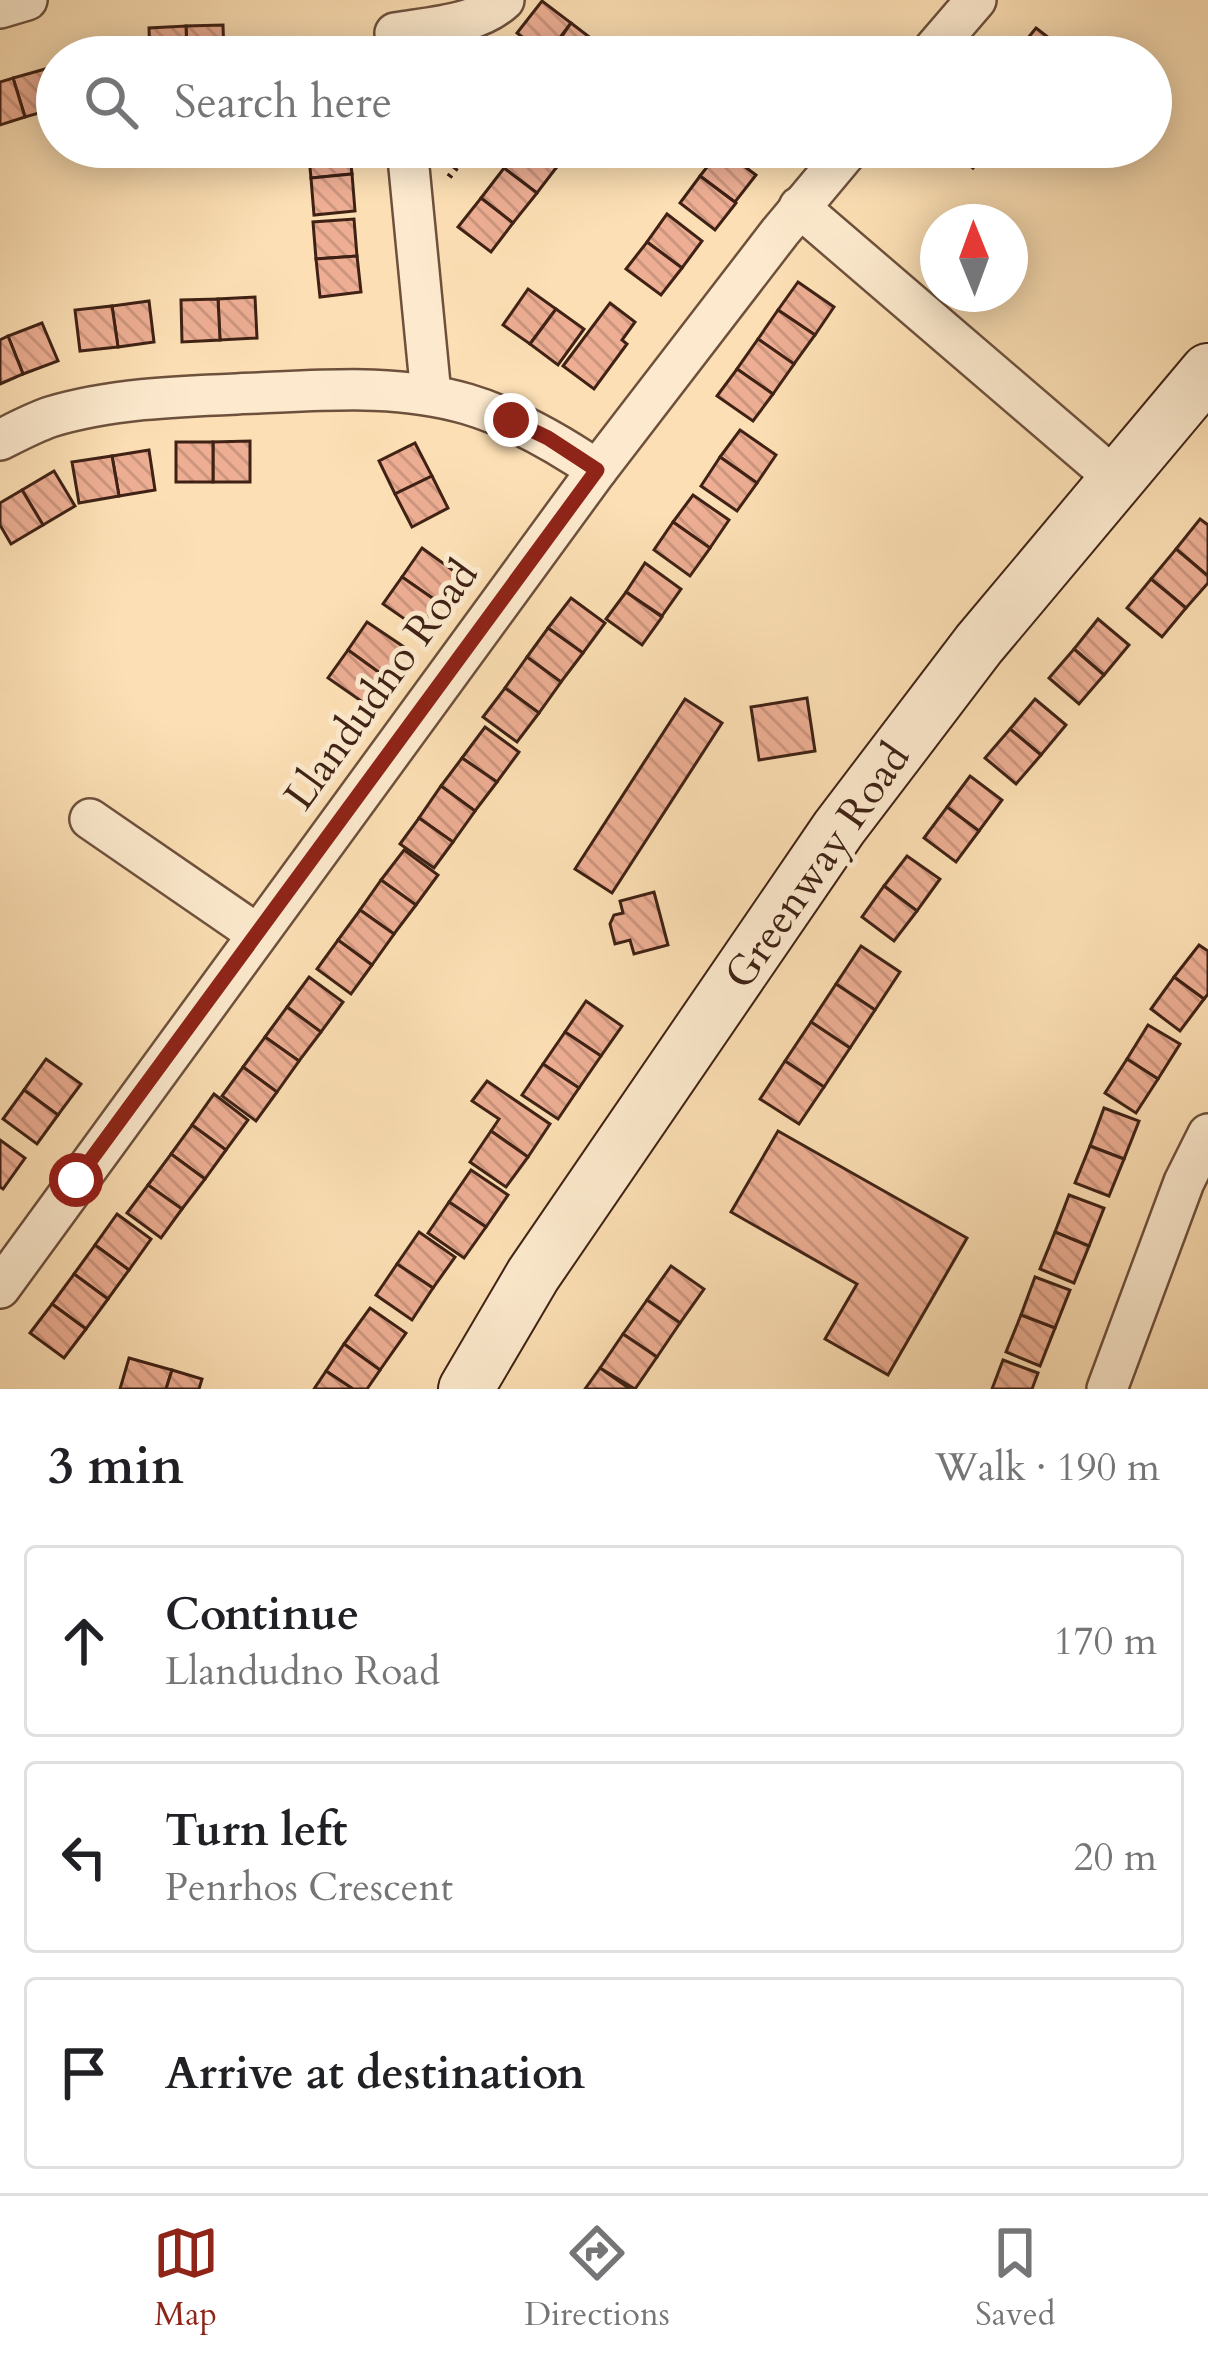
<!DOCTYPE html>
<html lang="en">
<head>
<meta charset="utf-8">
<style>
	:root { --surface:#fff; --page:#f2f2f2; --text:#202124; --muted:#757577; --line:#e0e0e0; --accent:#8f2418 }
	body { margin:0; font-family:Cardo,serif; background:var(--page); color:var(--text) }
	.compass { position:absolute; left:920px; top:204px; width:108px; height:108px; border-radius:50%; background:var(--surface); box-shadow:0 6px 30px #0003; rotate:359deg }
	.stop { position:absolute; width:36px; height:36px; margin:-27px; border:9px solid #8f2418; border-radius:50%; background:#fff }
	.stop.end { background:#8f2418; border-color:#fff; box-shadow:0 3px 12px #0008 }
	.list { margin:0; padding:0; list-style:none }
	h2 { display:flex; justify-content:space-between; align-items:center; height:156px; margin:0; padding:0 48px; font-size:51px }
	h2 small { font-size:39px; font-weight:400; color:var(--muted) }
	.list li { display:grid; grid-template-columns:78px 1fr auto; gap:36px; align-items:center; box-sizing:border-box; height:192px; margin:0 24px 24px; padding:0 24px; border:3px solid var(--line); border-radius:12px }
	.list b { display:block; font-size:45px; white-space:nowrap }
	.list p { margin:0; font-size:39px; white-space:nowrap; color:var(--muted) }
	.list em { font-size:39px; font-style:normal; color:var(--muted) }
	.icon { flex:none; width:66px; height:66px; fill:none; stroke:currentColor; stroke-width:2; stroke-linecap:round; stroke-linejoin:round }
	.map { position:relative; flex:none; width:1208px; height:1389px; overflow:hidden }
	.search { position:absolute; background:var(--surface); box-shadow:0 6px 30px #0003; left:36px; right:36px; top:36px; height:132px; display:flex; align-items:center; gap:30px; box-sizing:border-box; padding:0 42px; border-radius:66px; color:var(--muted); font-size:45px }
	.sheet { height:804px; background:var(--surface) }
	nav { display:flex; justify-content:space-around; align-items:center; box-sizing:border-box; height:168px; border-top:3px solid var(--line); background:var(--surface); font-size:33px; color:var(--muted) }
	nav a { display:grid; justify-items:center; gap:6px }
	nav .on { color:var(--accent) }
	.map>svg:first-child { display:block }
</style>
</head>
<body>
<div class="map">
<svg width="1208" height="1389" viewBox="0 0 1208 1389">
	<defs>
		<pattern id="building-back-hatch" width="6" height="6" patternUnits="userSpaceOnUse" patternTransform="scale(3)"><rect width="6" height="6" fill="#edae93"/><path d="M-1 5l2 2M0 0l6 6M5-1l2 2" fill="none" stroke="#cc957e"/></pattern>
	</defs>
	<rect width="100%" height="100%" fill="#fcdfb4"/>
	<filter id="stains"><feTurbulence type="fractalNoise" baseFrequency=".00167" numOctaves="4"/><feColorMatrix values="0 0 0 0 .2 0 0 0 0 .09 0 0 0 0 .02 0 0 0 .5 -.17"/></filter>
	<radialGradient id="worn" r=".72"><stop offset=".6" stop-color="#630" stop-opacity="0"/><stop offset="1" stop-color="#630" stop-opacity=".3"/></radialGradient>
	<g fill="url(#building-back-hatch)" stroke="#3f2215" stroke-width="3">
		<polygon points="542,1 571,23 546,56 517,33"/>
		<polygon points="571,23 601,46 592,57 548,57"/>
		<polygon points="223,25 224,57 187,57 186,26"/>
		<polygon points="186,26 187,57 150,57 149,28"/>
		<polygon points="1036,28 1071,55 1069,57 1015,54"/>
		<polygon points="332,39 334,57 292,57 305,56 304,41"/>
		<polygon points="49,68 57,108 25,117 13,78"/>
		<polygon points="13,78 25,117 0,125 0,82"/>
		<polygon points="308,147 349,147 352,174 311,178"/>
		<polygon points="520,147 529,147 556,168 537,193 504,168"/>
		<polygon points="529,147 572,147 556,168"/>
		<polygon points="947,147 989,147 973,168"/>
		<polygon points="721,149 756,175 735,202 700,176"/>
		<polygon points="504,168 537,193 513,223 481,198"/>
		<polygon points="352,174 355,211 314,215 311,178"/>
		<polygon points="700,176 736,203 715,230 680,203"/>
		<polygon points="481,198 513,223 491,252 458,227"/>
		<polygon points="667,214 702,241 682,268 647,242"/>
		<polygon points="354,219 357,256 316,259 313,222"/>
		<polygon points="647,242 682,268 661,295 626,269"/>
		<polygon points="357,256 361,292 320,297 316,259"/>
		<polygon points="798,282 834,307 815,335 778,310"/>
		<polygon points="528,289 556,309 530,344 503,325"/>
		<polygon points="255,297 257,338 220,340 218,299"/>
		<polygon points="218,299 220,340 182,342 181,300"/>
		<polygon points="149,301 154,342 118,347 112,306"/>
		<polygon points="610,303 635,322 622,340 627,344 594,389 563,366"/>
		<polygon points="112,306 118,347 80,351 75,310"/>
		<polygon points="556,309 584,329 558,365 530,344"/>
		<polygon points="778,310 815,335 794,364 758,339"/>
		<polygon points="42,323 58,361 23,374 8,336"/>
		<polygon points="8,336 23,374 0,384 0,340"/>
		<polygon points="758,339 794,364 773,394 737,369"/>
		<polygon points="737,369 773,394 753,421 717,396"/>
		<polygon points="740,430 776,455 757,483 720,457"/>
		<polygon points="250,441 250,482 213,482 213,442"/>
		<rect x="176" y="442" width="37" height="40"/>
		<polygon points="415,443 432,476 395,494 379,461"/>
		<polygon points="149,450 155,490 119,496 112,456"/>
		<polygon points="112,456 119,496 79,503 72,462"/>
		<polygon points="720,457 757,483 737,511 701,486"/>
		<polygon points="54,471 75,506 43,525 22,490"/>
		<polygon points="432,476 448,508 412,527 395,494"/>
		<polygon points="22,490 43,525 11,544 0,525 0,503"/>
		<polygon points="693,495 729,520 710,548 673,522"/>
		<polygon points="1200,519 1208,525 1208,576 1176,549"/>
		<polygon points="673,522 710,548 690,576 654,550"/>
		<polygon points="422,548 458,574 438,602 402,577"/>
		<polygon points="1176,549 1208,576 1208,583 1186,608 1151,579"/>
		<polygon points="645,563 681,589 662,616 626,592"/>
		<polygon points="402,577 438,602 419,629 383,604"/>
		<polygon points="1151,579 1186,608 1162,637 1127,608"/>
		<polygon points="626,592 662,617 642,645 606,619"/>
		<polygon points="571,598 605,623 583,653 548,628"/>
		<polygon points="1098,619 1129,645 1104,675 1074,649"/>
		<polygon points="367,622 404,647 384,676 348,650"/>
		<polygon points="548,628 583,653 561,682 527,657"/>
		<polygon points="1074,649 1104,675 1079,704 1049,678"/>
		<polygon points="348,650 384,676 364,703 328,678"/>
		<polygon points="527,657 561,682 539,713 505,688"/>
		<polygon points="505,688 539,713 517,742 483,717"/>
		<polygon points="807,698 815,751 759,760 751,707"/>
		<polygon points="685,699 722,723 612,893 575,869"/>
		<polygon points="1035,699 1066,725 1041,755 1010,729"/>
		<polygon points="485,727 519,752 497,782 462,758"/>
		<polygon points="1010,729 1041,755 1016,784 985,758"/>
		<polygon points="462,758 497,782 475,811 441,786"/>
		<polygon points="970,776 1002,800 979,831 947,807"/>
		<polygon points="441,786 475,811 453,842 419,818"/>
		<polygon points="947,807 979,831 956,862 924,838"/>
		<polygon points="419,818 453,842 434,868 400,844"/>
		<polygon points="404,850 438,875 416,905 381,880"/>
		<polygon points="907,856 940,879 917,911 884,886"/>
		<polygon points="381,880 416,905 394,934 360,910"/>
		<polygon points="884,886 917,911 894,941 862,917"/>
		<polygon points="654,892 668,945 634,954 630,940 615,944 610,924 614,915 623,913 620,901"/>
		<polygon points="360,910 394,934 372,965 338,940"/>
		<polygon points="338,940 372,965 351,994 317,969"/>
		<polygon points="1199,945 1208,951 1208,994 1204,999 1174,977"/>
		<polygon points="861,946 900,972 875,1010 836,984"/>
		<polygon points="309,977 343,1002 321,1032 287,1007"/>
		<polygon points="1174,977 1204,999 1180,1031 1151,1009"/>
		<polygon points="836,984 875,1010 850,1048 811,1022"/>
		<polygon points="586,1001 622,1026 601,1056 565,1032"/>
		<polygon points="287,1007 321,1032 299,1061 265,1037"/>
		<polygon points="811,1022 850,1048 824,1087 785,1061"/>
		<polygon points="1148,1025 1180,1044 1158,1079 1127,1059"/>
		<polygon points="565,1032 601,1056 579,1088 543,1064"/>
		<polygon points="265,1037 299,1061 277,1092 243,1067"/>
		<polygon points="46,1059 81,1084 58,1115 24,1090"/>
		<polygon points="1127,1059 1158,1079 1136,1113 1105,1093"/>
		<polygon points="785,1061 824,1087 799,1124 760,1099"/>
		<polygon points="543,1064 579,1088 558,1119 522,1095"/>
		<polygon points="243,1067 277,1092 256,1121 222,1096"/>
		<polygon points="487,1081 550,1124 528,1157 491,1131 499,1119 472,1101"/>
		<polygon points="24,1090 58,1115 37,1144 3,1119"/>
		<polygon points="214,1094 248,1120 226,1150 192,1125"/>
		<polygon points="1104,1108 1139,1121 1124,1159 1090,1146"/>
		<polygon points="192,1125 226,1150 205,1179 171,1154"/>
		<polygon points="491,1131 528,1157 506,1187 470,1162"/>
		<polygon points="778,1131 967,1238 888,1375 825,1339 857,1284 731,1212"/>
		<polygon points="0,1140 25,1158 3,1189 0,1187"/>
		<polygon points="1090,1146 1124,1159 1109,1196 1075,1183"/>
		<polygon points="171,1154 205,1179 182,1209 148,1185"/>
		<polygon points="471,1170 508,1195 486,1227 449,1202"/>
		<polygon points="148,1185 182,1209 161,1238 127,1213"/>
		<polygon points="1069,1195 1104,1208 1089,1246 1055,1232"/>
		<polygon points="449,1202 486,1227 464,1258 428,1233"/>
		<polygon points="117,1214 151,1239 129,1270 95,1245"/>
		<polygon points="419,1232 455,1257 433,1288 397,1264"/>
		<polygon points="1055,1232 1089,1246 1074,1283 1040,1269"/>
		<polygon points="95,1245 129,1270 108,1299 74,1274"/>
		<polygon points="397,1264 433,1288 412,1320 376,1295"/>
		<polygon points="671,1266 704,1289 680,1323 647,1300"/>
		<polygon points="74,1274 108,1299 86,1329 52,1304"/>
		<polygon points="1035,1277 1070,1290 1055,1328 1021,1315"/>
		<polygon points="647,1300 680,1323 657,1357 623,1334"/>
		<polygon points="52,1304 86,1329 64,1358 30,1333"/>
		<polygon points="370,1308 406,1333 380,1370 344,1344"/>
		<polygon points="1021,1315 1055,1328 1040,1366 1006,1352"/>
		<polygon points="623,1334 657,1357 635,1389 600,1368"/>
		<polygon points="344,1344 380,1370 367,1389 353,1389 326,1371"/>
		<polygon points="129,1358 172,1370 166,1389 120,1389"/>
		<polygon points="1003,1360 1038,1373 1032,1389 992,1389"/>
		<polygon points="600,1368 630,1389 585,1389"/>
		<polygon points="172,1370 202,1379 199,1389 166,1389"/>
		<polygon points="326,1371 353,1389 314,1389"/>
	</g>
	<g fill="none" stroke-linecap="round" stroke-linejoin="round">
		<g stroke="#6e513d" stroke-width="44">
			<g id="street">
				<polyline points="0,8 27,0"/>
				<path d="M395,33c36,-6 82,-8 109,-33"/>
				<polyline points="927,57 976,0"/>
				<polyline points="407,147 431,395"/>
				<polyline points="799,207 1117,480"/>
				<path d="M0,440c16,-8 33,-17 50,-23 66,-20 140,-21 208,-24 70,-3 141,-9 209,11 47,14 89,38 130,66"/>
				<polyline points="90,819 257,934"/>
				<polyline points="0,1288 597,470 780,232 851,147"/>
				<polyline points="1107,1389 1184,1182 1208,1134"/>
			</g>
		</g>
		<g stroke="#3f2215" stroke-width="58">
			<polyline id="secondary" points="466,1389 533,1275 839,828 979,644 1208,371"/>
		</g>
		<g stroke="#3f2215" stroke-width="6" stroke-dasharray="3 6" stroke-linecap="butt">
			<polyline points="491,47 502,57"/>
			<polyline points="449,177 472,147"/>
		</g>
		<use href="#street" stroke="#fdeace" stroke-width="39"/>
		<use href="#secondary" stroke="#fdeace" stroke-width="54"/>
	</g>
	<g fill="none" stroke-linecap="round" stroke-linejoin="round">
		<polyline stroke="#8f2418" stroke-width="15" points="76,1180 597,470 548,438 511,420"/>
	</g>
	<g text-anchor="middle" stroke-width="10" stroke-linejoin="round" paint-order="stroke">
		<g font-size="42" fill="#3f2215" stroke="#fdeace">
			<text transform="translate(380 684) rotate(-54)" y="15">Llandudno Road</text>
			<text transform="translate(816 865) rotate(-55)" y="15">Greenway Road</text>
		</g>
	</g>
	<rect width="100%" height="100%" filter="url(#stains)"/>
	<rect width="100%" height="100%" fill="url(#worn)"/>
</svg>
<svg class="compass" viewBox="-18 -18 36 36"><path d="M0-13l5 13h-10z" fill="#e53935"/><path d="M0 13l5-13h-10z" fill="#757577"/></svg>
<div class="stop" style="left:76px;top:1180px"></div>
<div class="stop end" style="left:511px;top:420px"></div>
<div class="search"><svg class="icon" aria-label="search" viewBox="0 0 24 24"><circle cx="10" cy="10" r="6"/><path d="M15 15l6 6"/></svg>Search here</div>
</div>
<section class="sheet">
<h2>3 min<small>Walk · 190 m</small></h2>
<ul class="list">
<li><svg class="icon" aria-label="ahead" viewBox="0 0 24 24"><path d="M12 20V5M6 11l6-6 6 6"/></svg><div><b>Continue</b><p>Llandudno Road</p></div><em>170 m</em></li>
<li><svg class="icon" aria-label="left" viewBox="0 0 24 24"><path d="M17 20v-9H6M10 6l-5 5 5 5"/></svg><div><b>Turn left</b><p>Penrhos Crescent</p></div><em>20 m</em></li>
<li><svg class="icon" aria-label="arrive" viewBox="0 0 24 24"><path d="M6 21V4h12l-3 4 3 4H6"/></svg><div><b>Arrive at destination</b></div></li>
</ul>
</section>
<nav>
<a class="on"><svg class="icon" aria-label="map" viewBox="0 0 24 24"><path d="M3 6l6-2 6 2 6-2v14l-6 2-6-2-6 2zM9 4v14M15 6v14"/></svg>Map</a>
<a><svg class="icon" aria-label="directions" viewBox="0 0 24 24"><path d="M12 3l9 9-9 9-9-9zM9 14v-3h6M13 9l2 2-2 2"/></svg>Directions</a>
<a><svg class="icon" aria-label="saved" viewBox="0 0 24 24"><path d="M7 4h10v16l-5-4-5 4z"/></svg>Saved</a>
</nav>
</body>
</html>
